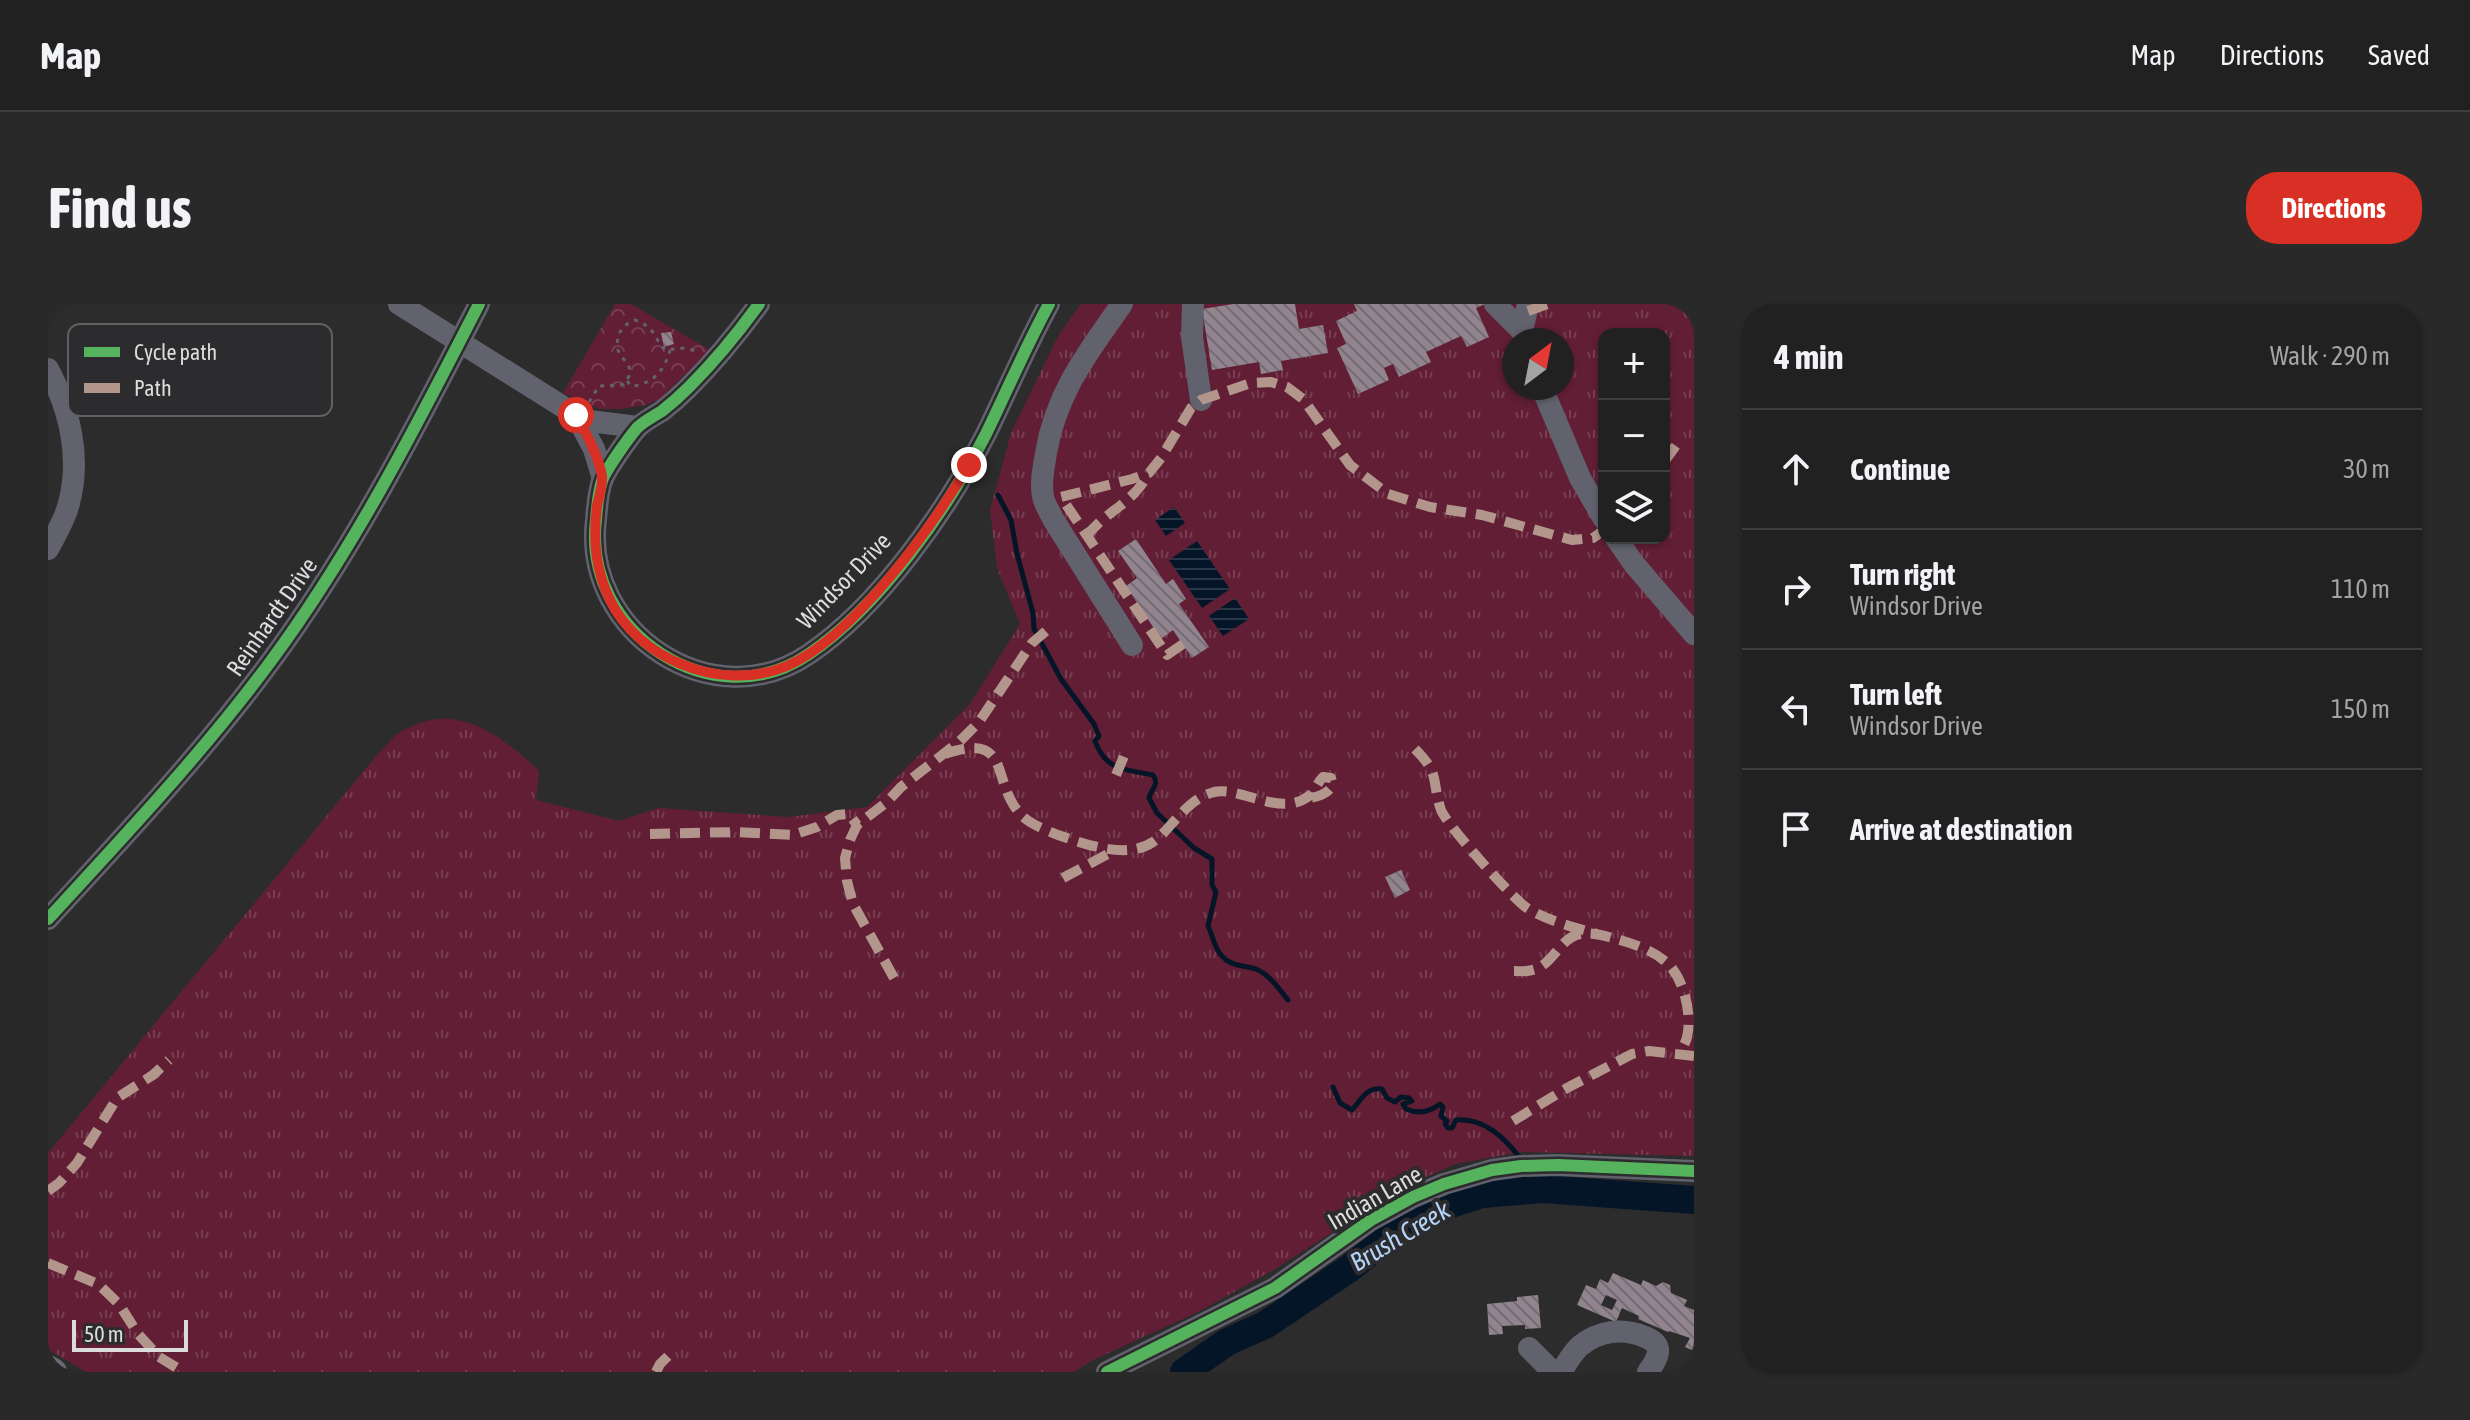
<!DOCTYPE html>
<html lang="en">
<head>
<meta charset="utf-8">
<style>
	:root { --surface:#212121; --page:#29292a; --text:#f1f3f6; --muted:#a2a3a5; --line:#3e3e3f; --accent:#d93025 }
	body { margin:0; font-family:"Asap Condensed",sans-serif; background:var(--page); color:var(--text) }
	.controls { position:absolute; right:24px; top:24px; display:grid; overflow:hidden; border-radius:16px; box-shadow:0 2px 6px #0004 }
	.controls button { width:72px; height:72px; display:grid; place-items:center; padding:0; border:0; border-bottom:2px solid var(--line); background:var(--surface); color:var(--text); font:40px sans-serif }
	.compass { position:absolute; left:1454px; top:24px; width:72px; height:72px; border-radius:50%; background:var(--surface); box-shadow:0 2px 6px #0004; rotate:32deg }
	.scale { position:absolute; left:24px; bottom:20px; width:116px; box-sizing:border-box; padding-left:8px; border:4px solid #dcdcdd; border-top:0; font-size:22px; line-height:28px; white-space:nowrap; color:#dcdcdd; -webkit-text-stroke:6px #2c2b2d; paint-order:stroke }
	.stop { position:absolute; width:24px; height:24px; margin:-18px; border:6px solid #d93025; border-radius:50%; background:#fff }
	.stop.end { background:#d93025; border-color:#fff; box-shadow:0 2px 8px #0008 }
	.list { margin:0; padding:0; list-style:none }
	h2 { display:flex; justify-content:space-between; align-items:center; height:104px; margin:0; padding:0 32px; font-size:34px }
	h2 small { font-size:26px; font-weight:400; color:var(--muted) }
	.list li { display:grid; grid-template-columns:52px 1fr auto; gap:24px; align-items:center; box-sizing:border-box; height:120px; padding:0 32px; border-top:2px solid var(--line) }
	.list b { display:block; font-size:30px; white-space:nowrap }
	.list p { margin:0; font-size:26px; white-space:nowrap; color:var(--muted) }
	.list em { font-size:26px; font-style:normal; color:var(--muted) }
	.icon { flex:none; width:44px; height:44px; fill:none; stroke:currentColor; stroke-width:2; stroke-linecap:round; stroke-linejoin:round }
	.map { position:relative; flex:none; width:1646px; height:1068px; overflow:hidden; border-radius:32px }
	header { display:flex; align-items:center; gap:48px; box-sizing:border-box; height:112px; padding:0 40px; background:var(--surface); border-bottom:2px solid var(--line) }
	header strong { font-size:38px }
	nav { display:flex; gap:44px; margin-inline-start:auto; font-size:28px }
	.intro { display:flex; align-items:center; justify-content:space-between; box-sizing:border-box; height:192px; padding:0 48px }
	h1 { margin:0; font-size:56px }
	.button { padding:20px 36px; border-radius:32px; background:var(--accent); color:#fff; font-size:28px; font-weight:700 }
	main { display:flex; gap:48px; padding:0 48px }
	aside { flex:1; background:var(--surface); border-radius:32px; box-shadow:0 2px 6px #0004 }
	.map>svg:first-child { display:block }
</style>
</head>
<body>
<header>
<strong>Map</strong>
<nav><a>Map</a><a>Directions</a><a>Saved</a></nav>
</header>
<div class="intro"><h1>Find us</h1><a class="button">Directions</a></div>
<main>
<div class="map">
<svg width="1646" height="1068" viewBox="0 0 1646 1068">
	<defs>
		<pattern id="grass-tufts" width="24" height="20" patternUnits="userSpaceOnUse" patternTransform="scale(2)"><rect width="24" height="20" fill="#611e34"/><path d="M3 7l-1-3M5 7V3M7 7l1-3M15 17l-1-3M17 17v-4M19 17l1-3" fill="none" stroke="#773e51"/></pattern>
		<pattern id="park-crowns" width="20" height="18" patternUnits="userSpaceOnUse" patternTransform="scale(2)"><rect width="20" height="18" fill="#611e34"/><path d="M2 6a3 3 0 1 1 6 0M12 15a3 3 0 1 1 6 0" fill="none" stroke="#773e51"/></pattern>
		<pattern id="water-rules" width="6" height="5" patternUnits="userSpaceOnUse" patternTransform="scale(2)"><rect width="6" height="5" fill="#051528"/><path d="M0 2.5h6" fill="none" stroke="#293647"/></pattern>
		<pattern id="building-back-hatch" width="6" height="6" patternUnits="userSpaceOnUse" patternTransform="scale(2)"><rect width="6" height="6" fill="#91848e"/><path d="M-1 5l2 2M0 0l6 6M5-1l2 2" fill="none" stroke="#756d73"/></pattern>
	</defs>
	<rect width="100%" height="100%" fill="#2c2c2c"/>
	<path fill="url(#grass-tufts)" fill-rule="evenodd" d="M1033,0h613v852l-173,-4 -66,12 -55,25 -125,80 -77,43 -107,49 -17,11h-988l-38,-23v-196l319,-386c10,-11 19,-23 29,-32 5,-4 11,-7 17,-9 47,-23 93,13 126,45l-3,29 83,21 39,-13 130,9 79,-10 103,-103 50,-80 -23,-56 -7,-58 21,-77 47,-97zM1556,30h60v204h-60zM1466,36h48v48h-48z"/>
	<polygon fill="url(#park-crowns)" points="567,0 583,0 662,46 612,95 598,101 574,105 552,105 515,89"/>
	<g fill="url(#water-rules)">
		<polygon points="1126,203 1137,219 1118,232 1107,216"/>
		<polygon points="1149,237 1182,285 1154,304 1121,256"/>
		<polygon points="1187,294 1201,315 1175,332 1161,312"/>
	</g>
	<g fill="none" stroke-linecap="round" stroke-linejoin="round">
		<g stroke="#051528" stroke-width="5">
			<path d="M950,191l13,25 6,34 16,59 1,16 27,50 33,45 5,12 -4,5c11,30 29,28 58,34 7,11 -2,13 -4,23l8,15 37,35 18,11v26l4,7 -8,34c5,10 6,21 13,29 10,12 22,10 35,14 14,6 23,20 32,31"/>
			<path d="M1285,783l7,16 12,7c9,-10 14,-23 30,-21l5,9 8,4 6,-5 8,1 3,3 -9,3 3,5c12,5 24,3 34,-5l3,3 -2,9 6,5 -2,3 3,4h4l4,-8c28,-2 48,17 64,38"/>
			<polyline points="1483,869 1495,885"/>
		</g>
		<polyline stroke="#051528" stroke-width="28" points="1136,1068 1179,1038 1217,1021 1302,964 1345,930 1400,901 1434,890 1495,885 1646,896"/>
	</g>
	<g fill="url(#building-back-hatch)" fill-rule="evenodd">
		<polygon points="1185,0 1247,0 1251,25 1275,21 1280,49 1233,57 1235,66 1213,70 1211,58 1164,66 1154,5"/>
		<polygon points="1306,0 1437,0 1428,4 1441,33 1419,43 1413,32 1378,48 1383,58 1351,73 1345,60 1336,64 1341,76 1310,90 1289,44 1298,40 1288,17 1309,7"/>
		<polygon points="623,28 626,40 616,43 613,29"/>
		<polygon points="1088,235 1118,280 1125,275 1138,295 1131,300 1161,343 1144,354 1125,326 1113,335 1078,282 1089,274 1070,247"/>
		<polygon points="1353,566 1362,586 1347,594 1337,573"/>
		<path d="M1565,969l28,12 2,-5 13,6 7,-4 7,3 1,8 16,7 -3,6 10,4v41l-9,-4 5,-9 -21,-7 -1,1 -30,-13 1,-3 -17,-8 -6,14 -39,-17 9,-20 10,4 4,-10 8,4zM1558,991l11,5 -5,10 -11,-5z"/>
		<polygon points="1490,991 1493,1024 1477,1025 1477,1021 1454,1022 1455,1030 1441,1031 1439,1000 1469,997 1469,993"/>
	</g>
	<g fill="none" stroke-linecap="round" stroke-linejoin="round">
		<g stroke="#62626a" stroke-width="3" stroke-dasharray="4 6" stroke-linecap="butt">
			<path d="M579,77l4,5c21,-1 34,-16 39,-36"/>
			<path d="M541,98l10,-16 23,-1c18,-17 1,-21 -5,-37 0,-15 5,-23 18,-28 21,8 18,17 30,30l20,-2 11,3"/>
		</g>
		<g stroke="#61626d" stroke-width="22">
			<polyline points="351,0 528,111 541,117 590,123"/>
			<path d="M711,0c-21,29 -44,57 -70,83 -8,8 -18,17 -27,24 -8,5 -18,10 -25,17 -10,12 -27,36 -34,50 -5,13 -6,29 -7,42 -14,112 117,200 213,134 71,-48 138,-144 177,-220 21,-43 40,-88 63,-130"/>
			<path d="M1074,0c-34,48 -66,89 -76,149 -2,13 -6,30 -3,43 1,8 7,16 10,23l79,126"/>
			<polyline points="1145,0 1144,33 1153,96"/>
			<polyline points="1447,0 1474,27 1477,36"/>
			<polyline points="1474,27 1480,0"/>
			<path d="M0,65c22,40 33,89 21,134 -4,17 -13,31 -21,46"/>
			<polyline points="1494,84 1532,174 1556,215"/>
			<polyline points="528,111 546,145 555,175"/>
			<polyline points="1568,234 1586,260 1646,330"/>
			<path d="M0,615c77,-84 155,-166 223,-258 82,-111 145,-234 208,-357"/>
			<polyline points="1481,1044 1505,1068"/>
			<polyline points="1059,1068 1227,984 1323,916 1365,893 1396,880 1444,866 1473,862 1510,861 1646,867"/>
			<path d="M1513,1068c6,-9 11,-19 19,-26 18,-15 43,-19 65,-9 5,2 12,6 13,12 1,8 -6,17 -10,23"/>
		</g>
		<polyline stroke="#686973" stroke-width="28" points="0,1065 5,1068"/>
		<g stroke="#b2968c" stroke-width="10" stroke-dasharray="20 10" stroke-linecap="butt">
			<polyline points="1480,7 1500,0"/>
			<polyline points="1616,158 1629,140"/>
			<path d="M1038,233c19,-26 46,-32 63,-64"/>
			<polyline points="1135,340 1119,351 1013,193 1084,175 1101,169 1113,154 1143,104 1153,96 1203,79 1223,78 1239,83 1255,95 1302,161 1340,190 1382,203 1434,211 1524,236 1545,234 1556,226"/>
			<path d="M1367,445c26,26 16,31 26,61 5,14 72,89 86,98 21,13 47,19 70,26"/>
			<path d="M897,450c65,-23 47,24 72,56 9,13 27,19 41,25 27,9 68,25 95,7 10,-7 18,-18 26,-26 10,-11 20,-20 35,-24 27,-6 66,26 95,4 6,-5 8,-13 14,-19l8,1 2,7c-7,11 -17,12 -29,14"/>
			<polyline points="1068,471 1079,445"/>
			<polyline points="602,530 689,528 745,531 769,523 789,511 801,510 809,521"/>
			<polyline points="1015,574 1069,545"/>
			<path d="M1466,667c6,0 13,1 18,-1 21,-4 27,-32 48,-36 12,-2 25,2 36,5 19,5 42,13 55,28 14,17 21,49 16,70 -1,5 -5,12 -8,17"/>
			<polyline points="846,674 805,600 799,577 797,554 802,536 809,521 839,498 853,483 912,437 931,418 984,339 1005,321"/>
			<polyline points="1465,817 1519,784 1584,750 1601,747 1646,752"/>
			<polyline points="0,887 11,879 29,859 69,794 105,771 121,756"/>
			<polyline points="0,959 50,980 71,1000 90,1030 111,1053 136,1068"/>
			<polyline points="608,1068 612,1060 622,1050"/>
		</g>
		<g stroke="#2c2b2d" stroke-width="17">
			<g id="cycleway">
				<path d="M711,0c-21,29 -44,57 -70,83 -8,8 -18,17 -27,24 -8,5 -18,10 -25,17 -10,12 -27,36 -34,50 -5,13 -6,29 -7,42 -14,112 117,200 213,134 71,-48 138,-144 177,-220 21,-43 40,-88 63,-130"/>
				<path d="M0,615c77,-84 155,-166 223,-258 82,-111 145,-234 208,-357"/>
				<polyline points="1059,1068 1227,984 1323,916 1365,893 1396,880 1444,866 1473,862 1510,861 1646,867"/>
			</g>
		</g>
		<use href="#cycleway" stroke="#56b35d" stroke-width="12"/>
	</g>
	<g fill="none" stroke-linecap="round" stroke-linejoin="round">
		<path stroke="#d93025" stroke-width="10" d="M528,111c10,19 22,39 26,61 1,9 -3,20 -5,30 -4,33 -2,63 13,94 14,29 41,52 71,64 32,14 73,16 106,2 68,-30 144,-138 182,-201"/>
	</g>
	<g text-anchor="middle" stroke-width="8" stroke-linejoin="round" paint-order="stroke">
		<g font-size="24" fill="#dcdcdd" stroke="#2c2b2d">
			<text transform="translate(796 277) rotate(-46)" y="8">Windsor Drive</text>
			<text transform="translate(224 313) rotate(-55)" y="8">Reinhardt Drive</text>
			<text transform="translate(1327 894) rotate(-30)" y="8">Indian Lane</text>
		</g>
		<g font-size="26" font-style="italic" fill="#b3d4f8" stroke="#2c2b2d">
			<text transform="translate(1352 932) rotate(-31)" y="9">Brush Creek</text>
		</g>
	</g>
	<rect x="20" y="20" width="264" height="92" rx="12" fill="#2c2b2d" stroke="#616062" stroke-width="2"/>
	<rect x="36" y="43" width="36" height="10" fill="#56b35d"/>
	<rect x="36" y="79" width="36" height="10" fill="#b2968c"/>
	<g font-size="22" fill="#dcdcdd">
		<text x="86" y="56">Cycle path</text>
		<text x="86" y="92">Path</text>
	</g>
</svg>
<div class="controls">
<button>+</button>
<button>−</button>
<button><svg class="icon" aria-label="layers" viewBox="0 0 24 24"><path d="M12 4l9 5-9 5-9-5zM3 14l9 5 9-5"/></svg></button>
</div>
<svg class="compass" viewBox="-18 -18 36 36"><path d="M0-13l5 13h-10z" fill="#e53935"/><path d="M0 13l5-13h-10z" fill="#a2a3a5"/></svg>
<div class="scale">50 m</div>
<div class="stop" style="left:528px;top:111px"></div>
<div class="stop end" style="left:921px;top:161px"></div>
</div>
<aside>
<h2>4 min<small>Walk · 290 m</small></h2>
<ul class="list">
<li><svg class="icon" aria-label="ahead" viewBox="0 0 24 24"><path d="M12 20V5M6 11l6-6 6 6"/></svg><div><b>Continue</b></div><em>30 m</em></li>
<li><svg class="icon" aria-label="right" viewBox="0 0 24 24"><path d="M7 20v-9h11M14 6l5 5-5 5"/></svg><div><b>Turn right</b><p>Windsor Drive</p></div><em>110 m</em></li>
<li><svg class="icon" aria-label="left" viewBox="0 0 24 24"><path d="M17 20v-9H6M10 6l-5 5 5 5"/></svg><div><b>Turn left</b><p>Windsor Drive</p></div><em>150 m</em></li>
<li><svg class="icon" aria-label="arrive" viewBox="0 0 24 24"><path d="M6 21V4h12l-3 4 3 4H6"/></svg><div><b>Arrive at destination</b></div></li>
</ul>
</aside>
</main>
</body>
</html>
